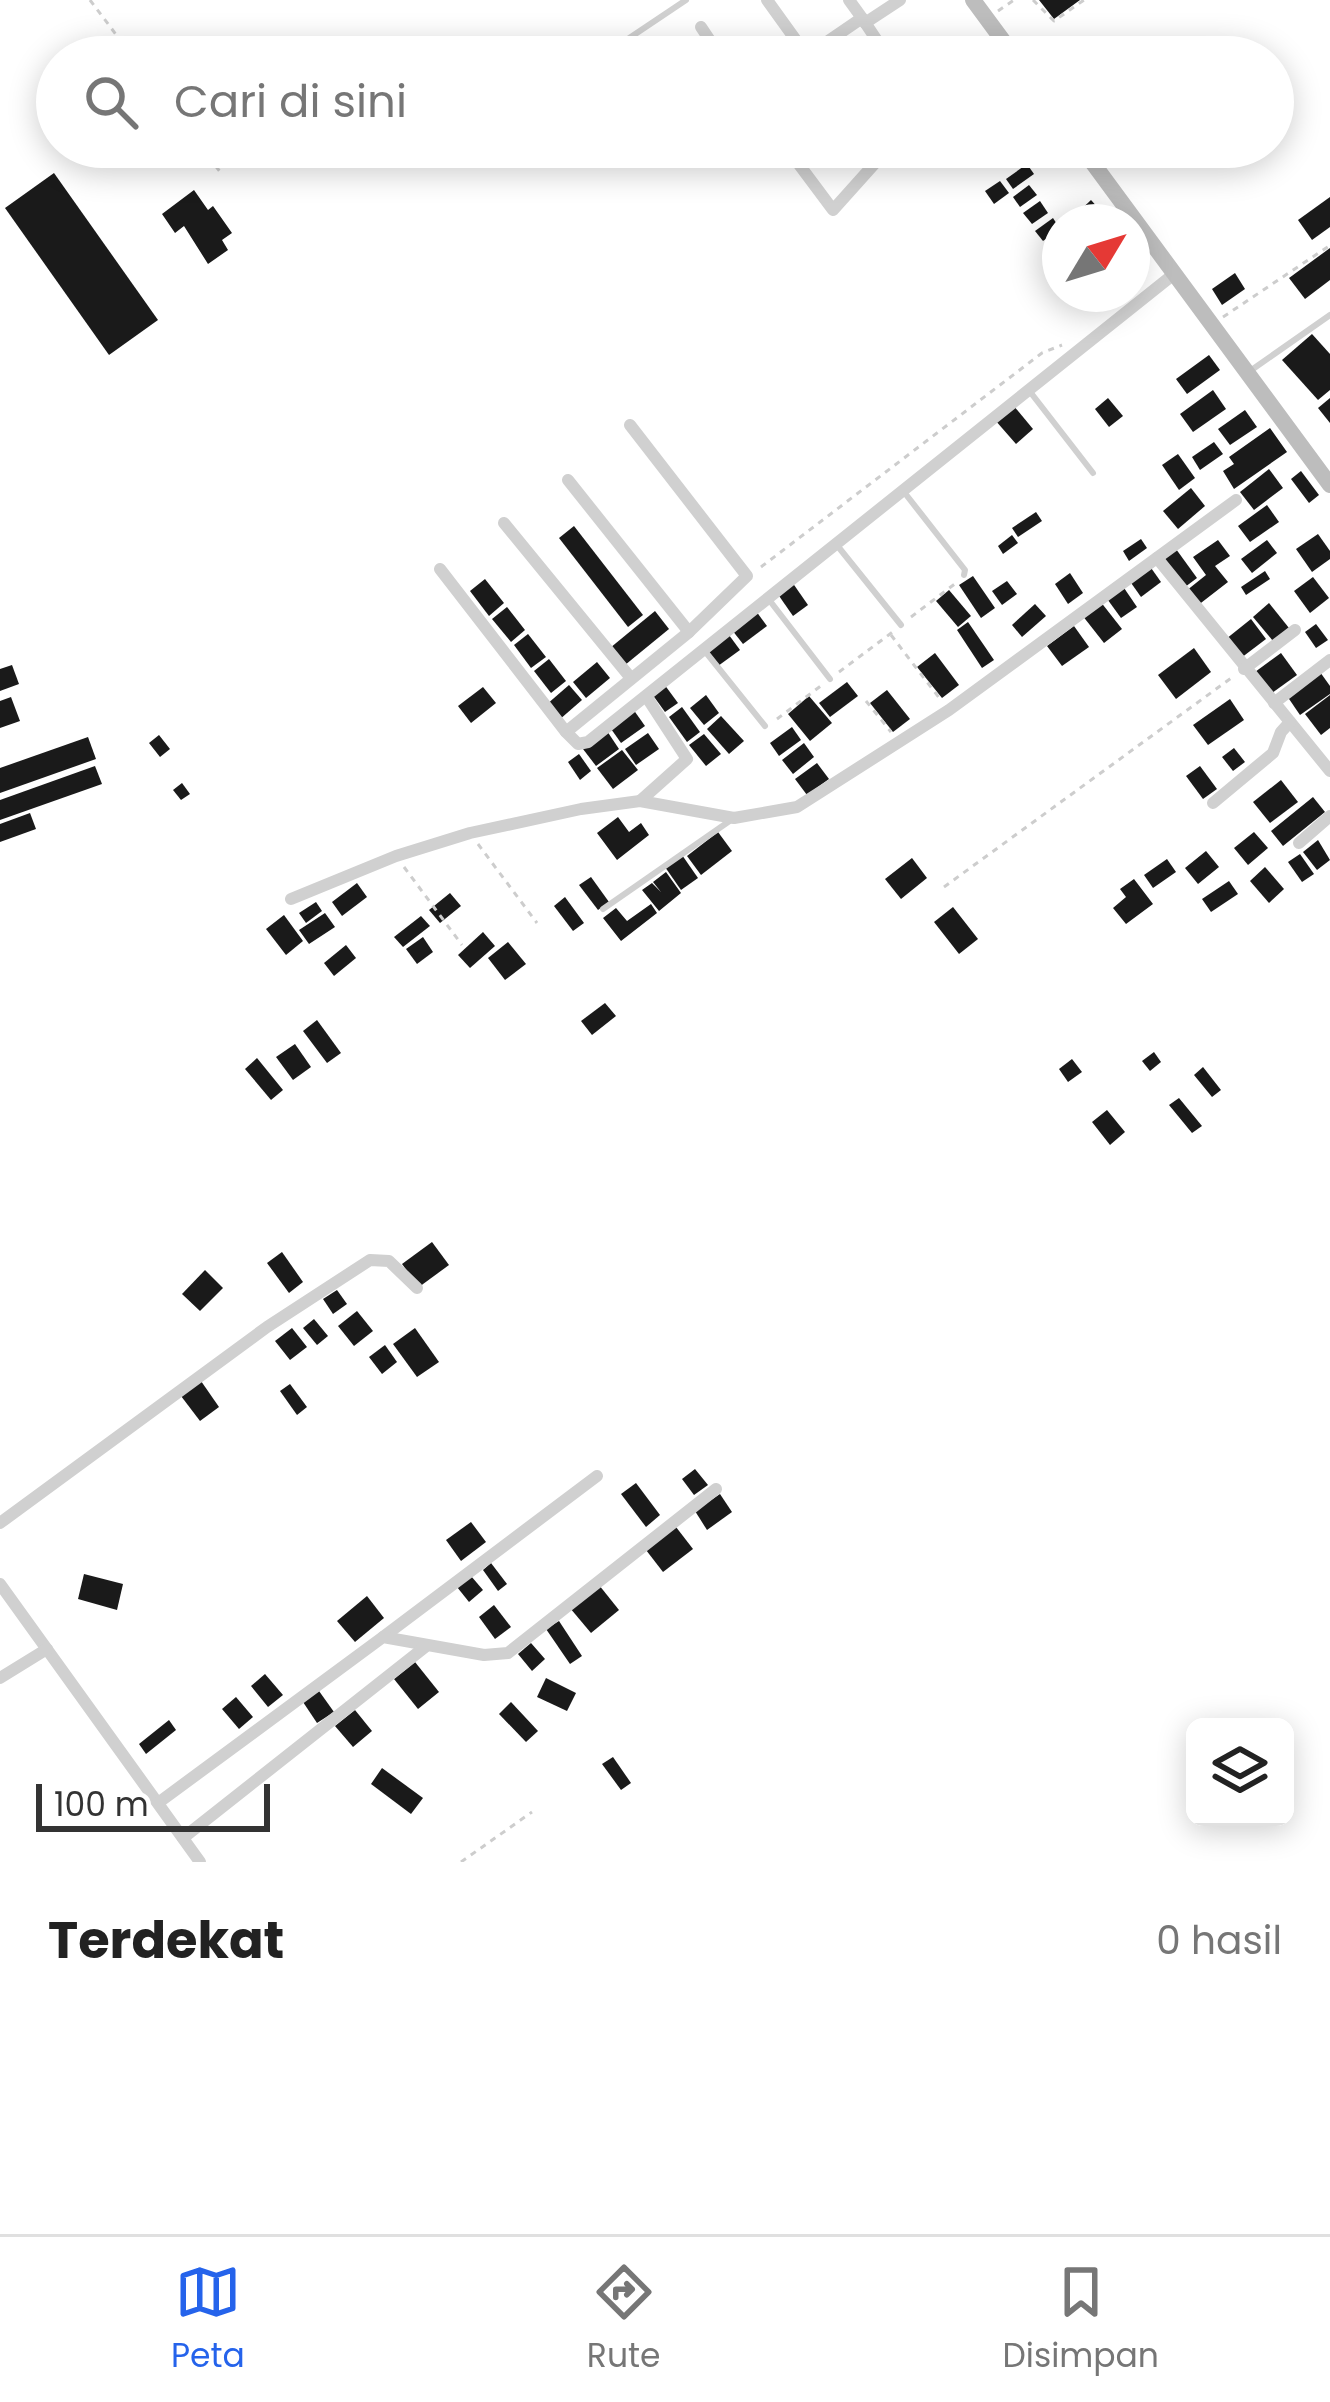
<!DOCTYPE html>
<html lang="id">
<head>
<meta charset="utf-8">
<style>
	:root { --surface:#fff; --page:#f6f6f6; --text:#222; --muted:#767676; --line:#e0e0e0; --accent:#2563eb }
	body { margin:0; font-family:Poppins,sans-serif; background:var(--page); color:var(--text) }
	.controls { position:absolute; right:36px; bottom:36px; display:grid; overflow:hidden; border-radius:18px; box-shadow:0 6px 30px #0003 }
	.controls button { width:108px; height:108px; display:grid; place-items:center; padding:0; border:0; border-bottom:3px solid var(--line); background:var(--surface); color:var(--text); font:60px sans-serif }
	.compass { position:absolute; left:1042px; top:204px; width:108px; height:108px; border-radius:50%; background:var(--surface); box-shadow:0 6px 30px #0003; rotate:52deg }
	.scale { position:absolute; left:36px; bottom:30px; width:234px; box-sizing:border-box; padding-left:12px; border:6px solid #333; border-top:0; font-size:33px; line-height:42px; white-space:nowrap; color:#333; -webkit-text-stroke:9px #fff; paint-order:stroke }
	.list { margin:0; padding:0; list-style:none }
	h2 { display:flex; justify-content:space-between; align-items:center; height:156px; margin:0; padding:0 48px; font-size:51px }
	h2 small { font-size:39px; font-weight:400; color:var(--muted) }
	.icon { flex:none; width:66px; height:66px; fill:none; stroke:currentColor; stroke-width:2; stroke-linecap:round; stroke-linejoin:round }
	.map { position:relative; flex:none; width:1330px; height:1862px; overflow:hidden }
	.search { position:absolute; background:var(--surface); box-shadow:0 6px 30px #0003; left:36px; right:36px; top:36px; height:132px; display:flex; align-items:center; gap:30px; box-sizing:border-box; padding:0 42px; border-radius:66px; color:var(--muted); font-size:45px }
	.sheet { height:372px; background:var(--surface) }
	nav { display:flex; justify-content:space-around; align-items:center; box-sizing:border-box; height:168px; border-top:3px solid var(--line); background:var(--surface); font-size:33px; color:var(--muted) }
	nav a { display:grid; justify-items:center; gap:6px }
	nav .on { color:var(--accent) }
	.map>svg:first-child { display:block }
</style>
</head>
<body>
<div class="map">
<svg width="1330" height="1862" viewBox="0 0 1330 1862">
	<rect width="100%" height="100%" fill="#fff"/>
	<g fill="#1a1a1a">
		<polygon points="1039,0 1080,0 1054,19"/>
		<polygon points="1027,164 1034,174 1013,189 1006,179"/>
		<polygon points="54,173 158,320 109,355 5,208"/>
		<polygon points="1000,181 1009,193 994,204 985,191"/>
		<polygon points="1029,185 1037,195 1020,207 1013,197"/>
		<polygon points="194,190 208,210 213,206 232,233 222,240 228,250 208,264 184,226 175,233 162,214"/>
		<polygon points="1330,197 1330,227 1312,240 1298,220"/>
		<polygon points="1091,200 1108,219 1068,222"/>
		<polygon points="1040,201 1048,213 1032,224 1023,213"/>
		<polygon points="1053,218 1060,229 1043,241 1035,231"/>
		<polygon points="1330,248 1330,280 1305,299 1289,278"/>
		<polygon points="1235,273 1245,289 1222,305 1212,289"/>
		<polygon points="1312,334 1330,354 1330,390 1318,400 1282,360"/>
		<polygon points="1209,355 1220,370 1187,394 1176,379"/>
		<polygon points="1213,390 1226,409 1193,432 1180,414"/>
		<polygon points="1108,398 1123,416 1109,427 1095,409"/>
		<polygon points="1330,398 1330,423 1318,408"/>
		<polygon points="1013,405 1033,429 1016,444 995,420"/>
		<polygon points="1245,410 1257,427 1230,445 1218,429"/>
		<polygon points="1270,428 1287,452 1234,489 1223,471 1234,464 1229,457"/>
		<polygon points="1214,442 1223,454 1200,470 1192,457"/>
		<polygon points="1178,454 1195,478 1179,490 1162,465"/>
		<polygon points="1269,469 1283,488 1254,510 1240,492"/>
		<polygon points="1301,471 1319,495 1309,503 1291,479"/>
		<polygon points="1191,488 1205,506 1178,529 1163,511"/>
		<polygon points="1267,505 1279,522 1250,542 1238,526"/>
		<polygon points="1036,512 1042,521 1018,537 1012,528"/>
		<polygon points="574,526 643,615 628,627 559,538"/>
		<polygon points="1318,534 1330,551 1330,559 1312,572 1296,549"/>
		<polygon points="1012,535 1018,543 1003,554 998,546"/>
		<polygon points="1141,539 1147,548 1129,561 1123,551"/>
		<polygon points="1218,540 1230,556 1215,566 1228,582 1197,606 1186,591 1206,575 1193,557"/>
		<polygon points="1267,540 1277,553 1252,573 1241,559"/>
		<polygon points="1176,549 1197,578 1185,587 1164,558"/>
		<polygon points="1149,565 1161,582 1141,597 1129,580"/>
		<polygon points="1265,571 1270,579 1246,595 1241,587"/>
		<polygon points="1070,573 1083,593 1068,604 1055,584"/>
		<polygon points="973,576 995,608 981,618 959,585"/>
		<polygon points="1313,577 1329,598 1310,613 1294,591"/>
		<polygon points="485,579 504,603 489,616 470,591"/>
		<polygon points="1007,581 1017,594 1002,605 992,591"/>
		<polygon points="792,582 808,605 793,616 777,593"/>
		<polygon points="1122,585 1137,607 1121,618 1105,596"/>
		<polygon points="949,590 971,616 958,627 936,601"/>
		<polygon points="1100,601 1122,629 1104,643 1082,615"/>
		<polygon points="1269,603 1289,628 1273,641 1253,617"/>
		<polygon points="1035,604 1046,616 1022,637 1012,625"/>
		<polygon points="507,607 525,630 511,642 492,619"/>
		<polygon points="655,611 669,629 625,665 610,648"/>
		<polygon points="756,611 767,626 743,644 732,630"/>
		<polygon points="1251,619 1266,639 1241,658 1226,639"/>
		<polygon points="968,622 994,660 982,668 957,630"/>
		<polygon points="1316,624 1328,640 1316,648 1305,632"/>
		<polygon points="1074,626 1089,647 1062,666 1047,646"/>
		<polygon points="528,634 546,657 531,668 514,645"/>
		<polygon points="729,635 740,650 718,666 707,651"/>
		<polygon points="1194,648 1211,672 1176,699 1158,675"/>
		<polygon points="935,653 959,685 942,698 917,667"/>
		<polygon points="1281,653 1297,675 1272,693 1255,672"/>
		<polygon points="549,659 566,681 551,693 534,671"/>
		<polygon points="597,662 610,678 586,698 573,682"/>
		<polygon points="12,665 19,684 0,691 0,669"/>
		<polygon points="1320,672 1330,686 1330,694 1300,715 1287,696"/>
		<polygon points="847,682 858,696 830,717 819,703"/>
		<polygon points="664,684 678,703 665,712 652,694"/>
		<polygon points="569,685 582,700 559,720 546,705"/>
		<polygon points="483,687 496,703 471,723 458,706"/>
		<polygon points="887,690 910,719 893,732 870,703"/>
		<polygon points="706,695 719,713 704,725 690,708"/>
		<polygon points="1330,695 1330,728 1321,735 1305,714"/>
		<polygon points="809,696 832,723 810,741 788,714"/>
		<polygon points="11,697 20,721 0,728 0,701"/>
		<polygon points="1230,699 1244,720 1208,745 1193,725"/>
		<polygon points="682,707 700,732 687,742 669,717"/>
		<polygon points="633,709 645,726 621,743 609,726"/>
		<polygon points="721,716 744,741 729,754 707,729"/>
		<polygon points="792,727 801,740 779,756 770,743"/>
		<polygon points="607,731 619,749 596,766 583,749"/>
		<polygon points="648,733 659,749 636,765 625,749"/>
		<polygon points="704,734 721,754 706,766 689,745"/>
		<polygon points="159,735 170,749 160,757 149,743"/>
		<polygon points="88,737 96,759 0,793 0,768"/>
		<polygon points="804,743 814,757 793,774 782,760"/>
		<polygon points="1234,748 1245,762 1233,771 1222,757"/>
		<polygon points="622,750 638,770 613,789 597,768"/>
		<polygon points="579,754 591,771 580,780 568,762"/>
		<polygon points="817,763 829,779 807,795 795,779"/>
		<polygon points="95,766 102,784 0,820 0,800"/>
		<polygon points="1200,766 1217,789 1203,799 1186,776"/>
		<polygon points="1281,780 1298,802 1270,823 1253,802"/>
		<polygon points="182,783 190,794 181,800 173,790"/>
		<polygon points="1313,797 1325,812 1283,846 1271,831"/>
		<polygon points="30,813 36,829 0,842 0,824"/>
		<polygon points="618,817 629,832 641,823 649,835 617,860 597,833"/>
		<polygon points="718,832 732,851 701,875 687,856"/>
		<polygon points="1254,832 1268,848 1248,865 1234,848"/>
		<polygon points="1318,840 1330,860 1317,870 1303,852"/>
		<polygon points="1206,851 1219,867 1198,884 1185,868"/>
		<polygon points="1300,854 1314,874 1302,882 1288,862"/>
		<polygon points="682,855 698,878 681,890 665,867"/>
		<polygon points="912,858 927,878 901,899 885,879"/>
		<polygon points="1167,859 1176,872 1153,888 1144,875"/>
		<polygon points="1265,867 1284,889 1269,903 1250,881"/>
		<polygon points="666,872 681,893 659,911 642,890 652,883 661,892 653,882"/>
		<polygon points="591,877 609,902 598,910 579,885"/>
		<polygon points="1134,879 1153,904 1126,924 1113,908 1126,897 1120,889"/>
		<polygon points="1229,881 1238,894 1211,912 1202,899"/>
		<polygon points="357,883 367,897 342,916 332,902"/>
		<polygon points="450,893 461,906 440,923 429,910"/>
		<polygon points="565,897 584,923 573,931 554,906"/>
		<polygon points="316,902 322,911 306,923 299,913"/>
		<polygon points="651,904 657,913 621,941 603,918 616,908 627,921"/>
		<polygon points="953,907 978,939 959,954 934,922"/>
		<polygon points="325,913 335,927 309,944 299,930"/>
		<polygon points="284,915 303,941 286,955 266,929"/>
		<polygon points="421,916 430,926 403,947 394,937"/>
		<polygon points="483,932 495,946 470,968 458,955"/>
		<polygon points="423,937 433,952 417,964 406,949"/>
		<polygon points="508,942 526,964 505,980 488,958"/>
		<polygon points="346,945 356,958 334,976 324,963"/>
		<polygon points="605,1003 616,1016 592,1035 581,1021"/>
		<polygon points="317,1020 341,1053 327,1063 303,1031"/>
		<polygon points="295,1044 311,1067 293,1080 276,1057"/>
		<polygon points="1154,1052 1161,1062 1150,1071 1142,1061"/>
		<polygon points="257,1058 283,1090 271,1100 245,1069"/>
		<polygon points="1072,1059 1082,1072 1068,1082 1059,1069"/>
		<polygon points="1203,1067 1221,1090 1212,1097 1194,1075"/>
		<polygon points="1179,1098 1202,1126 1192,1133 1169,1105"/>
		<polygon points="1107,1110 1125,1132 1110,1145 1092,1122"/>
		<polygon points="432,1242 449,1265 419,1287 402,1264"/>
		<polygon points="282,1252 303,1282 289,1293 267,1263"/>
		<polygon points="205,1270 223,1288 200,1311 182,1294"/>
		<polygon points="337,1290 347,1304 333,1314 323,1299"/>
		<polygon points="357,1311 373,1331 354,1346 338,1326"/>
		<polygon points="314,1319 328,1336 317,1345 303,1328"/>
		<polygon points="292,1328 307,1347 290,1360 275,1341"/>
		<polygon points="415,1328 439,1362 417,1377 393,1344"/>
		<polygon points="385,1345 397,1362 382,1374 369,1357"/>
		<polygon points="201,1381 219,1407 200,1421 181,1396"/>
		<polygon points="290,1384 307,1407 297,1415 280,1391"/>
		<polygon points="695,1469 708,1485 694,1495 682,1479"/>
		<polygon points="636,1483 660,1515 646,1527 621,1494"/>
		<polygon points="720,1494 732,1512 707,1530 695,1511"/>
		<polygon points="471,1522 486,1542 461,1561 446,1540"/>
		<polygon points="676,1527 693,1549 663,1572 646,1550"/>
		<polygon points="491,1563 507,1584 498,1591 483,1570"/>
		<polygon points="84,1574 123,1584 117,1610 78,1599"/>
		<polygon points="471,1576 483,1590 469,1602 457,1587"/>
		<polygon points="599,1585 619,1610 591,1633 570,1608"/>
		<polygon points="367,1596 384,1618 355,1642 337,1621"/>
		<polygon points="494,1605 511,1627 495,1639 479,1617"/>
		<polygon points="559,1621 582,1656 570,1664 546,1629"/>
		<polygon points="531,1643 545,1659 532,1671 518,1654"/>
		<polygon points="415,1662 439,1692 418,1709 394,1679"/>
		<polygon points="265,1674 283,1695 268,1707 251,1686"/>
		<polygon points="546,1678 576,1693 567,1711 537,1697"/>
		<polygon points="319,1691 334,1712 317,1723 303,1702"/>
		<polygon points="236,1697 253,1717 239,1729 222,1709"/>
		<polygon points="511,1702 538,1731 526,1742 499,1714"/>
		<polygon points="355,1710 372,1731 353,1747 335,1726"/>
		<polygon points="169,1720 176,1730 146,1754 139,1744"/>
		<polygon points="613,1757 631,1783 621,1790 602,1764"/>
		<polygon points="382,1768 423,1798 411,1814 371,1784"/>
	</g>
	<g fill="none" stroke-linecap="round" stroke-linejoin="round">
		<g stroke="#cdcdcd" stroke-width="3" stroke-dasharray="6 6" stroke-linecap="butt">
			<polyline points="90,0 133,57"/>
			<polyline points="1033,0 1054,21 1084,0"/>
			<polyline points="998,11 1014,0"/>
			<polyline points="201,147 221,173"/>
			<polyline points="1223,317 1329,246"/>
			<polyline points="761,567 1042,353 1062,345"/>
			<polyline points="911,617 956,583"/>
			<polyline points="891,635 940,699"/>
			<polyline points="839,672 894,631"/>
			<polyline points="866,701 891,732"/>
			<polyline points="777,719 822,685"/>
			<polyline points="478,844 537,923"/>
			<polyline points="404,867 462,945"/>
			<polyline points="944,887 1234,676"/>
			<polyline points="461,1862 532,1812"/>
		</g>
		<g stroke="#d0d0d0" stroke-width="6">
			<polyline points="601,57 686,0"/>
			<polyline points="460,158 476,147"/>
			<polyline points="1250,371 1330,315"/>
			<polyline points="1031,393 1093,473"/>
			<polyline points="904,492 965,570 964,575"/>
			<polyline points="836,544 901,625"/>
			<polyline points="770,601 830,679"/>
			<polyline points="704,650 765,726"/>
			<polyline points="603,909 731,820"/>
		</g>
		<g stroke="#d0d0d0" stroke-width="12">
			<polyline points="767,0 808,57"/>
			<polyline points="862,18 888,57"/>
			<polyline points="865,23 900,0"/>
			<polyline points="701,27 721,57"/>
			<polyline points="805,57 862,18 849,0"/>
			<polyline points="786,147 833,210 876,162 868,147"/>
			<polyline points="568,480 689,632"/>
			<polyline points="504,523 630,677"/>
			<polyline points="1157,558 1330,771"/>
			<polyline points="440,569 566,732 578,744 588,742 1174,274"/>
			<polyline points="1244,669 1295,630"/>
			<polyline points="1274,703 1330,660"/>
			<polyline points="566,732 689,632 747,576 630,425"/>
			<polyline points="640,801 687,759 646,696"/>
			<polyline points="1213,803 1273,753 1281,732 1290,722"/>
			<polyline points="1299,843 1330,816"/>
			<polyline points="291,899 396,856 470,833 581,809 640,801 734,818 797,807 949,710 1236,500"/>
			<polyline points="0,1523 267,1327 370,1260 389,1261 417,1288"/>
			<polyline points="0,1584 200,1862"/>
			<polyline points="383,1637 597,1476"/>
			<polyline points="0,1678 47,1649"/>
			<polyline points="158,1803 383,1637 484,1655 508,1653 716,1489"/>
			<polyline points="183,1838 425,1647"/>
		</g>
		<g stroke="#bdbdbd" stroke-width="16">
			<polyline points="973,0 1015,57"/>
			<polyline points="1081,147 1330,485"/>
		</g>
	</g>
</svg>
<div class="controls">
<button><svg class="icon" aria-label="layers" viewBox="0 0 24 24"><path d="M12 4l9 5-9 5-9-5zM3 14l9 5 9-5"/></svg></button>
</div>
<svg class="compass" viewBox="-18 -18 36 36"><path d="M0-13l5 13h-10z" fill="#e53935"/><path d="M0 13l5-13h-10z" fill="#767676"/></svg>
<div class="scale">100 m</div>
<div class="search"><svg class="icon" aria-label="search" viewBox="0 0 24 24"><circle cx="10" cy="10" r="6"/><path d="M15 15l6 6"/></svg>Cari di sini</div>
</div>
<section class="sheet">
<h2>Terdekat<small>0 hasil</small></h2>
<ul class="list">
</ul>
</section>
<nav>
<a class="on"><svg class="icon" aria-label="map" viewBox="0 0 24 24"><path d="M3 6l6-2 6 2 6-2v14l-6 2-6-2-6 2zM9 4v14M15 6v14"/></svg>Peta</a>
<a><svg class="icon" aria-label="directions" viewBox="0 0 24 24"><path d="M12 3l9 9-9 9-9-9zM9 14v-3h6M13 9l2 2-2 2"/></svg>Rute</a>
<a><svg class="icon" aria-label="saved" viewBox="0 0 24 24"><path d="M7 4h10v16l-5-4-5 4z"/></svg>Disimpan</a>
</nav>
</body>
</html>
